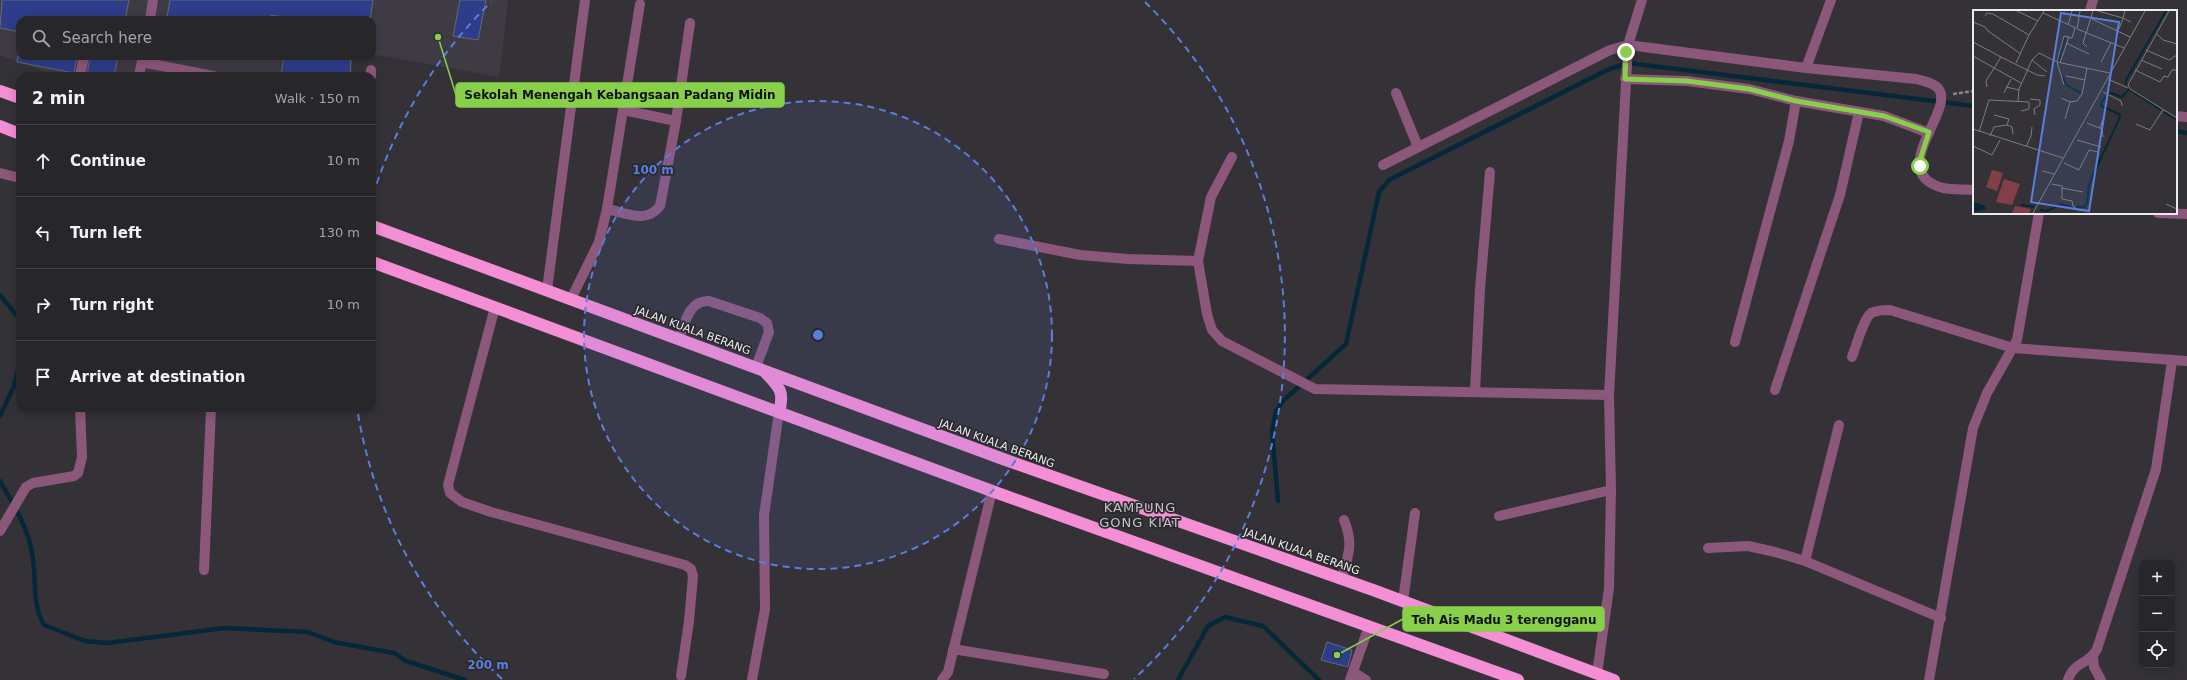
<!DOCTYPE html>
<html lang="en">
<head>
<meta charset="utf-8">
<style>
	:root { --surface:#272628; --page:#2f2e30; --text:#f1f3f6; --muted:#a4a5a8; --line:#434345 }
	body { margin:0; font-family:"DejaVu Sans",sans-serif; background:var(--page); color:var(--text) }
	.controls { position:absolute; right:12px; bottom:12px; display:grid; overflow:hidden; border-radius:8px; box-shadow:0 2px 10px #0003 }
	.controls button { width:36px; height:36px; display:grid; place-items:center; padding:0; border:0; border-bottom:1px solid var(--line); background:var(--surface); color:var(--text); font:20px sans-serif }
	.stop { position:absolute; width:12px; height:12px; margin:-9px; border:3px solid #88cf4a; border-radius:50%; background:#fff }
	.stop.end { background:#88cf4a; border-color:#fff; box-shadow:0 1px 4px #0008 }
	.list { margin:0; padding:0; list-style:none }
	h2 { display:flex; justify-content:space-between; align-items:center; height:52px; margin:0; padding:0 16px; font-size:17px }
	h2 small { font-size:13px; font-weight:400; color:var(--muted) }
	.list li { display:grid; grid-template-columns:26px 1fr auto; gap:12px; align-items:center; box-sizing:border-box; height:72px; padding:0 16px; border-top:1px solid var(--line) }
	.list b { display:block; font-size:15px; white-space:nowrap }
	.list em { font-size:13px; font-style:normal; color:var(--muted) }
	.icon { flex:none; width:22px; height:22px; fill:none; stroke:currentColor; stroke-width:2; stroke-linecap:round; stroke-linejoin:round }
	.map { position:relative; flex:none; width:2187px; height:680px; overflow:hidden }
	.search { position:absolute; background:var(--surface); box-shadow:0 2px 10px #0003; left:16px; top:16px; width:360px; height:44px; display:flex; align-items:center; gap:10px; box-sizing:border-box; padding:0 14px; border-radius:12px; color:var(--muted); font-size:15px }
	.panel { position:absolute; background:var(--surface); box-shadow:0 2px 10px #0003; left:16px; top:72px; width:360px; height:340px; border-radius:12px }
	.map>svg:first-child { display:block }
</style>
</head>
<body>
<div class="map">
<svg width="2187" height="680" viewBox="0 0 2187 680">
	<rect width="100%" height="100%" fill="#343236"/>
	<polygon fill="#3f3b44" points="0,0 508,0 499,77 372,54 372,20 20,20 20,56 353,56 352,76 57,76 0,55"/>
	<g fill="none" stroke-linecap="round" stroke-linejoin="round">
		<g stroke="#052839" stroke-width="4.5">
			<polyline points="2176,131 2187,133"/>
			<polyline points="0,295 18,317 20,324"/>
			<polyline points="0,416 14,386 20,363"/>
			<path d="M0,481c13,23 28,46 32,72 5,25 -1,49 12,72l41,16 22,2 118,-15 83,4 26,10 60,11 12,8 59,19"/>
			<polyline points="1278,501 1272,431 1276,411 1283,401 1346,344 1379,192 1389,180 1607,70 1628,63 1974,106"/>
			<polyline points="1178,680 1208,626 1225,617 1263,626 1319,680"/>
		</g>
	</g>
	<g fill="#2d3d89" stroke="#68696d">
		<polygon points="2,0 129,0 125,20 43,20 26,17 26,20 20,20 20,32 0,28"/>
		<polygon points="170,0 373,0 370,20 300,20 271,15 270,20 180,20 167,17"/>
		<polygon points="460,0 486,0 478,40 453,36"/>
		<polygon points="18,56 77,56 74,73 17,62"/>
		<polygon points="90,56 118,56 114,76 87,76"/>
		<polygon points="284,56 351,56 350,76 281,76"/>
		<polygon points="1327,642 1352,650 1348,667 1321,660"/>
	</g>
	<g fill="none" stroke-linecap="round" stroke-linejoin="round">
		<polyline stroke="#878588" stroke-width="2.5" stroke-dasharray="4 2" stroke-linecap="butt" points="1953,94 1974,91"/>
		<g stroke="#8b577b" stroke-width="10">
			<path d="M1642,0l-14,45 178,23 110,11c7,2 16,3 22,9 19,22 -54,84 5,100 10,2 21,1 31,2"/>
			<polyline points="2090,11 2093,0"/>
			<polyline points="150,20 153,0"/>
			<polyline points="142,62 213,76"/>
			<polyline points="1806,68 1831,0"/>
			<polyline points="80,76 84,56"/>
			<polyline points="139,76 143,56"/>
			<polyline points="371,76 371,70"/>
			<polyline points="1625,79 1687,81 1749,89 1796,101 1884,116 1929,133"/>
			<polyline points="1396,93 1418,147"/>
			<polyline points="2176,116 2187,117"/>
			<polyline points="676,121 690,23"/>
			<polyline points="1232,157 1211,197 1198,261 1207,314 1212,330 1222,341 1315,389 1609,395"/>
			<polyline points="1383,165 1610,50 1628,45"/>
			<polyline points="0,173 20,178"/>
			<path d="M607,209c20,4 39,15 53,-3l16,-85 -53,-11"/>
			<polyline points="2158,213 2187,214"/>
			<polyline points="999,239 1080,255 1128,259 1198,261"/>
			<polyline points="547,290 585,0"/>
			<polyline points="571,299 599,242 607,209 640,4"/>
			<polyline points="495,307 448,485 450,493 462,502 491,512 685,565 691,569 693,576 689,621 681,676"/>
			<path d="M679,338c6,-15 10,-38 30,-37l51,17 7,5 2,9 -13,35"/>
			<polyline points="1735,342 1789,141 1796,101"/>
			<path d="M1852,357c4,-10 11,-37 19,-44 6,-3 13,-3 19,-3l123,38 174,13"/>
			<polyline points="1775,390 1840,195 1859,112"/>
			<polyline points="1475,392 1480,289 1490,172"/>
			<polyline points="1499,516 1611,490"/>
			<polyline points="0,531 26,487 33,483 74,476 78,473 82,457 80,408"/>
			<polyline points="1708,548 1748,546 1775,552 1805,561 1941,618"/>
			<polyline points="1805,561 1839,425"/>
			<polyline points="204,570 211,408"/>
			<path d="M1342,579c6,-24 12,-35 2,-59"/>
			<polyline points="1403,601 1415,513"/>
			<polyline points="953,649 1104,674"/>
			<polyline points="2093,657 2094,667 2101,680"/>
			<polyline points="1353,672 1366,680"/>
			<polyline points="1597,674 1609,588 1611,490 1609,395 1628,45"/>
			<polyline points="752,680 765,609 764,515 779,412"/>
			<polyline points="942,680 948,672 992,491"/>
			<polyline points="1350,680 1369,626"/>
			<polyline points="1929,680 1973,428 1987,393 2017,340 2039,213"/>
			<path d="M2068,680c6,-19 21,-15 29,-31l59,-180 16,-108"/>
		</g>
		<g stroke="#f48ed5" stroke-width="12">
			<polyline points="0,91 20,98"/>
			<polyline points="0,126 20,134"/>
			<polyline points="372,226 1003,459 1373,590 1614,680"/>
			<polyline points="372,262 992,491 1518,680"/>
			<path d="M765,372c14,15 20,19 14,40"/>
		</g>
	</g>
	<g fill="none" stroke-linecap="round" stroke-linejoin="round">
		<polyline stroke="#88cf4a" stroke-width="5" points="1626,52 1625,79 1687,81 1749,89 1796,101 1884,116 1929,132 1920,160 1920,166"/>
	</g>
	<circle cx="818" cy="335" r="234" fill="#5b7dde" fill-opacity=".12"/>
	<g fill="none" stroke="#5b7dde" stroke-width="2" stroke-dasharray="7 5">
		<circle cx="818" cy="335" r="234"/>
		<path d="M502 679A467 467 0 0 1 357 408M373 195A467 467 0 0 1 491 2M1145 2A467 467 0 0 1 1134 679"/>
	</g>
	<g text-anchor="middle" stroke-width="3.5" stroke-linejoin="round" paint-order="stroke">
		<g font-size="11" fill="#ebeaec" stroke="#2a292c">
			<text transform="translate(693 330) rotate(20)" y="4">JALAN KUALA BERANG</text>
			<text transform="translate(997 443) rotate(20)" y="4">JALAN KUALA BERANG</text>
			<text transform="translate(1302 551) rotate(19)" y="4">JALAN KUALA BERANG</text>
		</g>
		<g font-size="13" letter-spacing="1" fill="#c5c3c8" stroke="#2a292c">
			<text x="1140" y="512">KAMPUNG<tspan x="1140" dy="15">GONG KIAT</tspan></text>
		</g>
	</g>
	<g transform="translate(1973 10)">
		<rect width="204" height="204" fill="#343236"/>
		<path d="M19,160l11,3 -6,18 -11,-4zM31,169l16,5 -8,21 -16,-3zM42,196l16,3 -2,4h-17z" fill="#843e47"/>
		<path d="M0,192l10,3 4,4 -14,3z" fill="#052839"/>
		<path fill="none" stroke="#052839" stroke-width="2" d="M85,52l7,-24M90,67l3,8 15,8M153,75v-5l40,-69M154,78l34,22M191,102l13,8M48,195l13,2M103,197h8l3,-4 2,-19 31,-67 -1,-3 -18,-8 1,-5 9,-8 11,4 6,-7M67,200l7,1 14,-7 12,4"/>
		<path fill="none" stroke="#7d7c7f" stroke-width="1" d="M44,1l21,10M107,1l-3,18 47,19M125,1l25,7 2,-7M196,1l-41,74 2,4 47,29M70,3l33,15M12,6l2,-3 6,1 36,21 15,-24M119,9l38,18M0,12l12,5 3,4 33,23M95,15l4,-14M143,20l3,-1 4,-11 8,4M183,23l7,7 14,4M0,32l28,15 -15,24 1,6M93,33l23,11M114,37l-4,-4 10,-32M173,40l23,10 8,-5M0,46l48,27M28,47l36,18 8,1M59,50l15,12M168,50l21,9M84,52l53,11M84,52l7,23M128,52l10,-19M43,53l13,-28M87,53l9,-26M162,60l25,12 4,-6 4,1 4,-7h5M93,66l19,4M137,70l18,8M33,77l13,3M130,82l18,9 1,5M31,83l7,-14M88,88l9,4 7,-1 5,-7 5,-26M57,89l10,1v5l-6,4 1,6M45,91l1,-12 13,-29 7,-7 18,9 7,-26 8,2 3,-10M21,105l15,4 -2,6M92,109l5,-17M114,113l15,6 1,8M163,114l14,6 13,-20M127,118l4,-12M0,119l90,29M6,122l10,-32 40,2v7l-8,2M17,126l4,-9 13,-2 5,2 1,7M104,130l24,7M0,136l19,9 8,-15M53,137l5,-11 1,-9M91,153l15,7 10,-20 9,2M69,161l12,3M79,174l10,2v13l10,2 1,5 6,5M89,178l21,4M193,194l11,5M60,203l112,-202"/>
		<path fill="#5b7dde" fill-opacity="0.15" stroke="#5b7dde" stroke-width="2" d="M88,3l58,9 -30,189 -58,-9z"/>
		<rect width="204" height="204" fill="none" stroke="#ebeaec" stroke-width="2"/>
	</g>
	<circle cx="818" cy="335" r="6" fill="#5b7dde" stroke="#2a292c" stroke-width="2"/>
	<g font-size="12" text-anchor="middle" font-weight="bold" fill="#5b7dde" stroke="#2a292c" stroke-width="3.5" stroke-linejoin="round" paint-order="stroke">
		<text x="653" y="174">100 m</text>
		<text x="488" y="669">200 m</text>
	</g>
	<path fill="none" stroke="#88cf4a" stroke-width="1.5" d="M438 37L456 95M1337 655L1403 619"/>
	<g fill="#88cf4a" stroke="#2a292c" stroke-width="1.5">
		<circle cx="438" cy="37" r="4"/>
		<circle cx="1337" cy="655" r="4"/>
	</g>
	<g fill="#88cf4a" stroke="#88cf4a" stroke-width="1.5">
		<rect x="456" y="83" width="328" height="24" rx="4"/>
		<rect x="1403" y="607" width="201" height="24" rx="4"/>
	</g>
	<g font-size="12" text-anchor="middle" font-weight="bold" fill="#111">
		<text x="620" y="99">Sekolah Menengah Kebangsaan Padang Midin</text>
		<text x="1504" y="624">Teh Ais Madu 3 terengganu</text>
	</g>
</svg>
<div class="controls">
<button>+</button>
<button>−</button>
<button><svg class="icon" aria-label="locate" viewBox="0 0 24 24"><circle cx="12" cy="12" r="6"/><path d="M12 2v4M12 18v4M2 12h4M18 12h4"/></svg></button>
</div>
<div class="stop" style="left:1920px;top:166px"></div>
<div class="stop end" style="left:1626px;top:52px"></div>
<div class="search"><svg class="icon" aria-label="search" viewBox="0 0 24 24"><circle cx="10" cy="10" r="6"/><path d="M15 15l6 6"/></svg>Search here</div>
<section class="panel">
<h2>2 min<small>Walk · 150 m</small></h2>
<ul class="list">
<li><svg class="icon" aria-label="ahead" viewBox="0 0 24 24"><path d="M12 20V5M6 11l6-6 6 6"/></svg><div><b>Continue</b></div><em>10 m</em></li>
<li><svg class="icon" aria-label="left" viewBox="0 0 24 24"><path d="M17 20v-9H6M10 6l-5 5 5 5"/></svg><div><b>Turn left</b></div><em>130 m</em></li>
<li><svg class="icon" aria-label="right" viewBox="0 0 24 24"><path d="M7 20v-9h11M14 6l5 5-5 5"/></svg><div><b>Turn right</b></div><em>10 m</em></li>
<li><svg class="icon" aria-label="arrive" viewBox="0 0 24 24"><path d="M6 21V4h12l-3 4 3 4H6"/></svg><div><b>Arrive at destination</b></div></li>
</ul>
</section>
</div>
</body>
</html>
